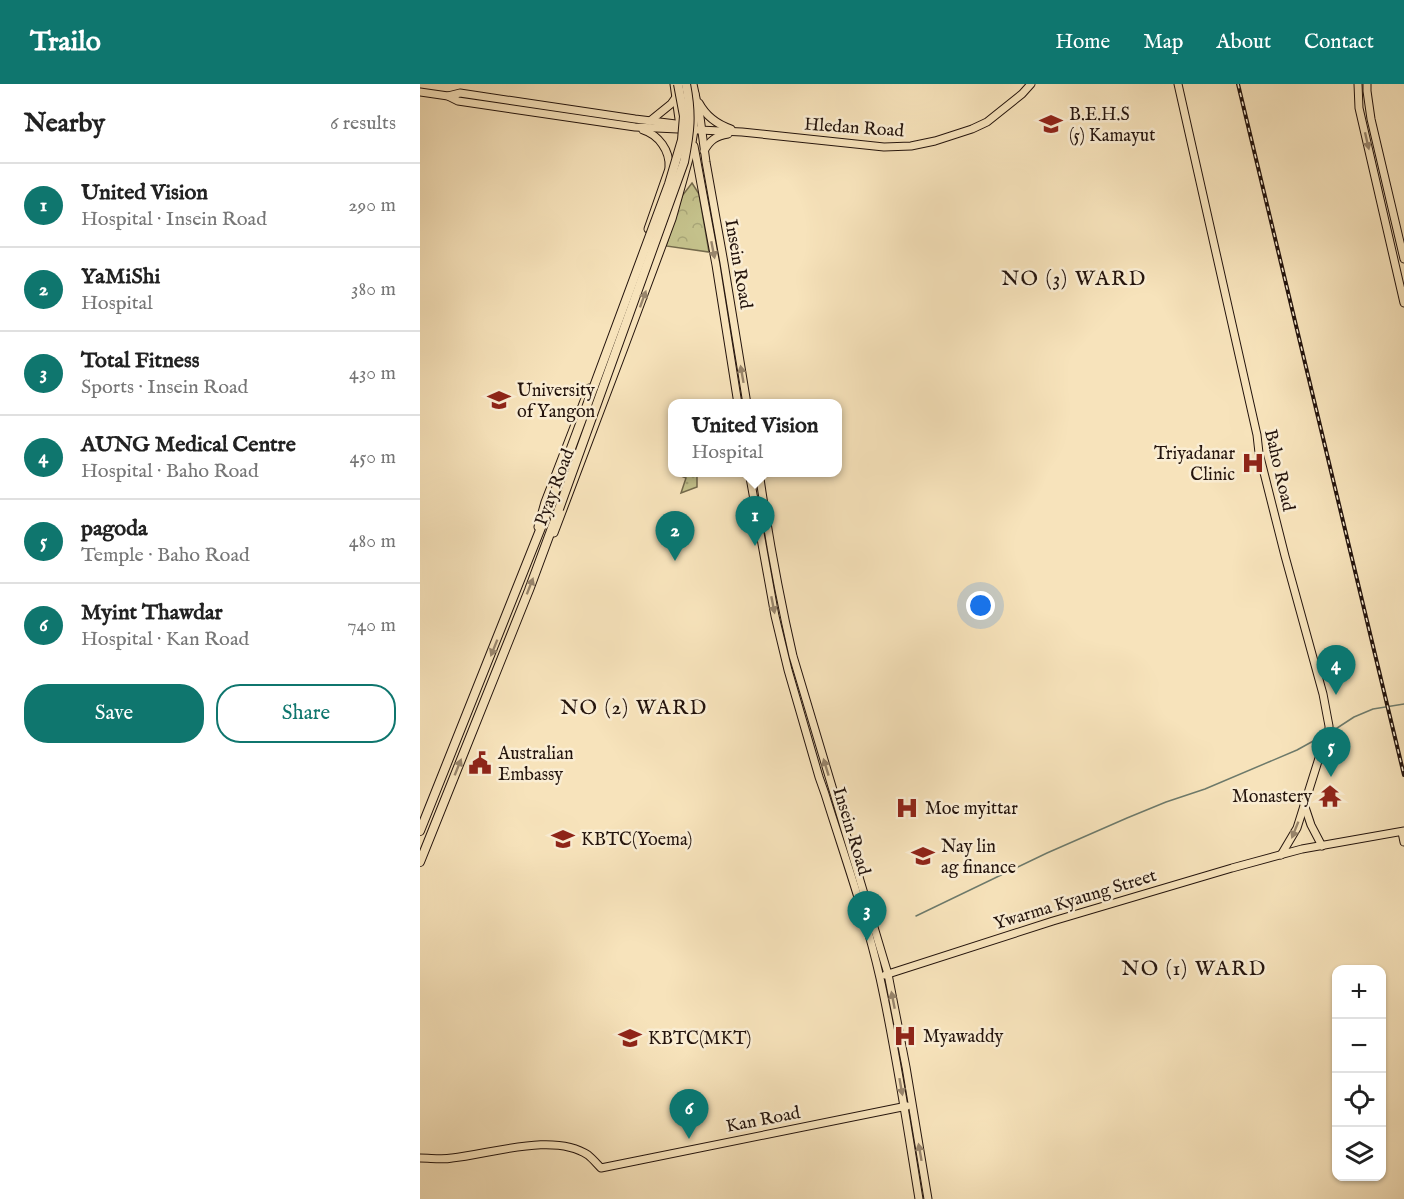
<!DOCTYPE html>
<html lang="en">
<head>
<meta charset="utf-8">
<style>
	:root { --surface:#fff; --page:#f6f6f6; --text:#222; --muted:#767676; --line:#e0e0e0; --accent:#0f766e }
	body { margin:0; font-family:"IM FELL English",serif; background:var(--page); color:var(--text) }
	.controls { position:absolute; right:18px; bottom:18px; display:grid; overflow:hidden; border-radius:12px; box-shadow:0 2px 4px #0004 }
	.controls button { width:54px; height:54px; display:grid; place-items:center; padding:0; border:0; border-bottom:2px solid var(--line); background:var(--surface); color:var(--text); font:30px sans-serif }
	.you { position:absolute; left:561px; top:522px; width:21px; height:21px; margin:-15px; border:4px solid #fff; border-radius:50%; background:#1a73e8; box-shadow:0 0 0 9px #1a73e833 }
	.badge { display:grid; place-items:center; width:39px; height:39px; border-radius:50%; background:var(--accent); color:#fff; font-size:20px; font-weight:700 }
	.pin { position:absolute; translate:-50% -50px; filter:drop-shadow(0 2px 3px #0008) }
	.pin::after { content:''; position:absolute; top:32px; width:21px; height:18px; background:inherit; clip-path:polygon(0 0,100% 0,50% 100%) }
	.popup { position:absolute; left:248px; top:315px; width:174px; height:78px; box-sizing:border-box; display:grid; place-content:center; border-radius:12px; background:var(--surface); filter:drop-shadow(0 2px 4px #0005); font-size:20px; white-space:nowrap; color:var(--muted) }
	.popup b { font-size:22px; color:var(--text) }
	.popup::after { content:''; position:absolute; left:50%; top:100%; margin-left:-12px; border:12px solid transparent; border-top-color:var(--surface) }
	.list { margin:0; padding:0; list-style:none }
	h2 { display:flex; justify-content:space-between; align-items:center; height:78px; margin:0; padding:0 24px; font-size:26px }
	h2 small { font-size:20px; font-weight:400; color:var(--muted) }
	.list li { display:grid; grid-template-columns:39px 1fr auto; gap:18px; align-items:center; box-sizing:border-box; height:84px; padding:0 24px; border-top:2px solid var(--line) }
	.list b { display:block; font-size:22px; white-space:nowrap }
	.list p { margin:0; font-size:20px; white-space:nowrap; color:var(--muted) }
	.list em { font-size:20px; font-style:normal; color:var(--muted) }
	.actions { display:flex; gap:12px; padding:18px 24px }
	.actions a { flex:1; padding:14px 0; border:2px solid var(--accent); border-radius:24px; text-align:center; font-size:21px; color:var(--accent) }
	.actions .main { background:var(--accent); color:#fff }
	.icon { flex:none; width:33px; height:33px; fill:none; stroke:currentColor; stroke-width:2; stroke-linecap:round; stroke-linejoin:round }
	.map { position:relative; flex:none; width:984px; height:1115px; overflow:hidden }
	header { display:flex; align-items:center; gap:36px; box-sizing:border-box; height:84px; padding:0 30px; background:var(--accent); color:#fff }
	header strong { font-size:28px }
	nav { display:flex; gap:33px; margin-inline-start:auto; font-size:21px }
	main { display:flex }
	aside { flex:1; background:var(--surface) }
	.map>svg:first-child { display:block }
</style>
</head>
<body>
<header>
<strong>Trailo</strong>
<nav><a>Home</a><a>Map</a><a>About</a><a>Contact</a></nav>
</header>
<main>
<aside>
<h2>Nearby<small>6 results</small></h2>
<ul class="list">
<li><span class="badge">1</span><div><b>United Vision</b><p>Hospital · Insein Road</p></div><em>290 m</em></li>
<li><span class="badge">2</span><div><b>YaMiShi</b><p>Hospital</p></div><em>380 m</em></li>
<li><span class="badge">3</span><div><b>Total Fitness</b><p>Sports · Insein Road</p></div><em>430 m</em></li>
<li><span class="badge">4</span><div><b>AUNG Medical Centre</b><p>Hospital · Baho Road</p></div><em>450 m</em></li>
<li><span class="badge">5</span><div><b>pagoda</b><p>Temple · Baho Road</p></div><em>480 m</em></li>
<li><span class="badge">6</span><div><b>Myint Thawdar</b><p>Hospital · Kan Road</p></div><em>740 m</em></li>
</ul>
<div class="actions"><a class="main">Save</a><a>Share</a></div>
</aside>
<div class="map">
<svg width="984" height="1115" viewBox="0 0 984 1115">
	<defs>
		<pattern id="forest-crowns" width="20" height="18" patternUnits="userSpaceOnUse" patternTransform="scale(1.5)"><rect width="20" height="18" fill="#c4c18b"/><path d="M2 6a3 3 0 1 1 6 0M12 15a3 3 0 1 1 6 0" fill="none" stroke="#a8a577"/></pattern>
		<pattern id="garden-dots" width="8" height="8" patternUnits="userSpaceOnUse" patternTransform="scale(1.5)"><rect width="8" height="8" fill="#c4c18b"/><path d="M2 2h.1M6 6h.1" fill="none" stroke="#a8a577" stroke-width="1.8" stroke-linecap="round"/></pattern>
	</defs>
	<rect width="100%" height="100%" fill="#f7e3bb"/>
	<filter id="stains"><feTurbulence type="fractalNoise" baseFrequency=".00333" numOctaves="4"/><feColorMatrix values="0 0 0 0 .2 0 0 0 0 .09 0 0 0 0 .02 0 0 0 .5 -.17"/></filter>
	<radialGradient id="worn" r=".72"><stop offset=".6" stop-color="#630" stop-opacity="0"/><stop offset="1" stop-color="#630" stop-opacity=".3"/></radialGradient>
	<polygon fill="url(#forest-crowns)" stroke="#746a4c" stroke-width="1.5" points="272,99 279,110 289,168 246,162 262,112"/>
	<polygon fill="url(#garden-dots)" stroke="#746a4c" stroke-width="1.5" points="260,389 277,389 277,403 261,409 266,394 259,391"/>
	<g fill="none" stroke-linecap="round" stroke-linejoin="round">
		<g stroke="#6d7a6b" stroke-width="1.5">
			<polyline points="911,648 934,633 953,625 984,620"/>
			<polyline points="496,832 627,769 707,734 746,718 785,705 877,666 906,650"/>
		</g>
		<g stroke="#23130c" stroke-width="9">
			<g id="major">
				<polyline points="254,0 260,42"/>
				<polyline points="273,0 280,33 286,78 304,179 327,320"/>
				<polyline points="758,0 837,351 839,369 865,472 903,610 909,642 909,654 899,674 877,744 861,771"/>
				<polyline points="938,0 939,24 984,219"/>
				<polyline points="947,0 947,7 951,35 984,175"/>
				<polyline points="0,8 28,12 38,17 215,43 322,48 464,63 491,62 515,57 552,45 567,38 602,10 611,0"/>
				<polyline points="28,12 40,9 215,35 264,41"/>
				<path d="M279,19c7,13 17,21 32,26"/>
				<polyline points="230,37 251,20 256,13"/>
				<path d="M223,46c16,5 27,21 26,37"/>
				<polyline points="274,62 296,181 318,320"/>
				<path d="M284,67c6,-11 12,-15 24,-17"/>
				<polyline points="228,145 251,79"/>
				<path d="M329,388l26,144 13,54 31,107 6,17c19,61 41,122 55,184 16,73 27,147 39,221"/>
				<path d="M339,388c9,62 20,123 34,184l95,318 18,93 22,132"/>
				<polyline points="118,443 125,418 169,304"/>
				<polyline points="134,449 204,264 252,135 270,71 274,46 275,10"/>
				<polyline points="884,720 891,741 902,762"/>
				<polyline points="982,748 984,758"/>
				<polyline points="465,891 633,837 812,784 882,765 984,747"/>
				<path d="M0,1074c11,0 22,2 32,0 39,-4 102,-26 136,-3 5,4 9,9 13,13l306,-62"/>
			</g>
		</g>
		<g stroke="#23130c" stroke-width="10">
			<g id="highway">
				<polyline points="0,747 130,421"/>
				<polyline points="0,778 109,506 139,425"/>
			</g>
		</g>
		<use href="#major" stroke="#f7e3bb" stroke-width="7"/>
		<use href="#highway" stroke="#f7e3bb" stroke-width="8"/>
		<g stroke="#23130c" stroke-width="4">
			<polyline id="rail" points="818,0 984,691"/>
		</g>
		<use href="#rail" stroke="#faedd3" stroke-width="1.5" stroke-dasharray="4.5" stroke-linecap="butt"/>
		<g stroke="#23130c" stroke-width="10" stroke-linecap="butt">
			<g id="highway-bridge">
				<polyline points="130,421 249,100 262,56 264,32 258,0"/>
				<path d="M139,425l125,-347c6,-31 8,-47 2,-78"/>
			</g>
		</g>
		<use href="#highway-bridge" stroke="#f7e3bb" stroke-width="8"/>
	</g>
	<defs><path id="oneway-solid" d="M-6-.8H1V-3.2L6.5 0L1 3.2V.8H-6Z" transform="scale(1.5)"/></defs>
	<g fill="#98856c">
		<use href="#oneway-solid" transform="translate(947 57) rotate(77)"/>
		<use href="#oneway-solid" transform="translate(293 166) rotate(79)"/>
		<use href="#oneway-solid" transform="translate(223 215) rotate(-70)"/>
		<use href="#oneway-solid" transform="translate(322 290) rotate(-100)"/>
		<use href="#oneway-solid" transform="translate(110 502) rotate(-69)"/>
		<use href="#oneway-solid" transform="translate(353 521) rotate(79)"/>
		<use href="#oneway-solid" transform="translate(74 564) rotate(112)"/>
		<use href="#oneway-solid" transform="translate(38 683) rotate(-68)"/>
		<use href="#oneway-solid" transform="translate(406 683) rotate(-107)"/>
		<use href="#oneway-solid" transform="translate(875 746) rotate(112)"/>
		<use href="#oneway-solid" transform="translate(473 916) rotate(-101)"/>
		<use href="#oneway-solid" transform="translate(481 1003) rotate(80)"/>
		<use href="#oneway-solid" transform="translate(500 1068) rotate(-100)"/>
	</g>
	<defs>
		<g id="school-bare" transform="scale(1.8)"><path d="M0-5L7-2L0 1L-7-2ZM-4 1L0 2.5L4 1V4Q0 6-4 4Z" fill="#8f2418" stroke="#faedd3" stroke-width="2.5" paint-order="stroke"/></g>
		<g id="university-bare" transform="scale(1.8)"><path d="M0-5L7-2L0 1L-7-2ZM-4 1L0 2.5L4 1V4Q0 6-4 4Z" fill="#8f2418" stroke="#faedd3" stroke-width="2.5" paint-order="stroke"/></g>
		<g id="hospital-bare" transform="scale(1.8)"><path d="M-5-5h3v3.5h4V-5h3V5h-3V1.5h-4V5h-3Z" fill="#8f2418" stroke="#faedd3" stroke-width="2.5" paint-order="stroke"/></g>
		<g id="civic-bare" transform="scale(1.8)"><path d="M-.6-6.5H3V-4.5H.6V-3L4-1V1h2V6H-6V1h2V-1L-.6-3ZM-1.2 2.5V6h2.4V2.5Z" fill="#8f2418" stroke="#faedd3" stroke-width="2.5" paint-order="stroke"/></g>
		<g id="temple-bare" transform="scale(1.8)"><path d="M0-6L5-2H3V0L6.5 2.5H4V6H1.5V3h-3V6H-4V2.5H-6.5L-3 0V-2H-5Z" fill="#8f2418" stroke="#faedd3" stroke-width="2.5" paint-order="stroke"/></g>
	</defs>
	<g fill-rule="evenodd">
		<use href="#school-bare" x="631" y="40"/>
		<use href="#university-bare" x="79" y="316"/>
		<use href="#hospital-bare" x="833" y="379"/>
		<use href="#civic-bare" x="60" y="679"/>
		<use href="#temple-bare" x="910" y="712"/>
		<use href="#hospital-bare" x="487" y="724"/>
		<use href="#university-bare" x="143" y="755"/>
		<use href="#school-bare" x="503" y="772"/>
		<use href="#hospital-bare" x="485" y="952"/>
		<use href="#university-bare" x="210" y="954"/>
	</g>
	<g text-anchor="middle" stroke-width="5" stroke-linejoin="round" paint-order="stroke">
		<g font-size="18" fill="#23130c" stroke="#faedd3" text-anchor="start">
			<text x="649" y="36">B.E.H.S<tspan x="649" dy="21">(5) Kamayut</tspan></text>
			<text x="97" y="312">University<tspan x="97" dy="21">of Yangon</tspan></text>
			<text x="815" y="375" text-anchor="end">Triyadanar<tspan x="815" dy="21">Clinic</tspan></text>
			<text x="78" y="675">Australian<tspan x="78" dy="21">Embassy</tspan></text>
			<text x="892" y="718" text-anchor="end">Monastery</text>
			<text x="505" y="730">Moe myittar</text>
			<text x="161" y="761">KBTC(Yoema)</text>
			<text x="521" y="768">Nay lin<tspan x="521" dy="21">ag finance</tspan></text>
			<text x="503" y="958">Myawaddy</text>
			<text x="228" y="960">KBTC(MKT)</text>
		</g>
		<g font-size="18" fill="#23130c" stroke="#faedd3">
			<text transform="translate(434 43) rotate(4)" y="6">Hledan Road</text>
			<text transform="translate(319 180) rotate(80)" y="6">Insein Road</text>
			<text transform="translate(860 386) rotate(77)" y="6">Baho Road</text>
			<text transform="translate(134 403) rotate(-69)" y="6">Pyay Road</text>
			<text transform="translate(432 747) rotate(73)" y="6">Insein Road</text>
			<text transform="translate(655 815) rotate(-17)" y="6">Ywarma Kyaung Street</text>
			<text transform="translate(343 1035) rotate(-11)" y="6">Kan Road</text>
		</g>
		<g font-size="21" letter-spacing="1.5" fill="#23130c" stroke="#faedd3">
			<text x="654" y="201">NO (3) WARD</text>
			<text x="214" y="630">NO (2) WARD</text>
			<text x="774" y="891">NO (1) WARD</text>
		</g>
	</g>
	<rect width="100%" height="100%" filter="url(#stains)"/>
	<rect width="100%" height="100%" fill="url(#worn)"/>
</svg>
<div class="controls">
<button>+</button>
<button>−</button>
<button><svg class="icon" aria-label="locate" viewBox="0 0 24 24"><circle cx="12" cy="12" r="6"/><path d="M12 2v4M12 18v4M2 12h4M18 12h4"/></svg></button>
<button><svg class="icon" aria-label="layers" viewBox="0 0 24 24"><path d="M12 4l9 5-9 5-9-5zM3 14l9 5 9-5"/></svg></button>
</div>
<div class="you"></div>
<div class="pin badge" style="left:335px;top:462px">1</div>
<div class="popup"><b>United Vision</b>Hospital</div>
<div class="pin badge" style="left:255px;top:477px">2</div>
<div class="pin badge" style="left:447px;top:857px">3</div>
<div class="pin badge" style="left:916px;top:611px">4</div>
<div class="pin badge" style="left:911px;top:693px">5</div>
<div class="pin badge" style="left:269px;top:1055px">6</div>
</div>
</main>
</body>
</html>
